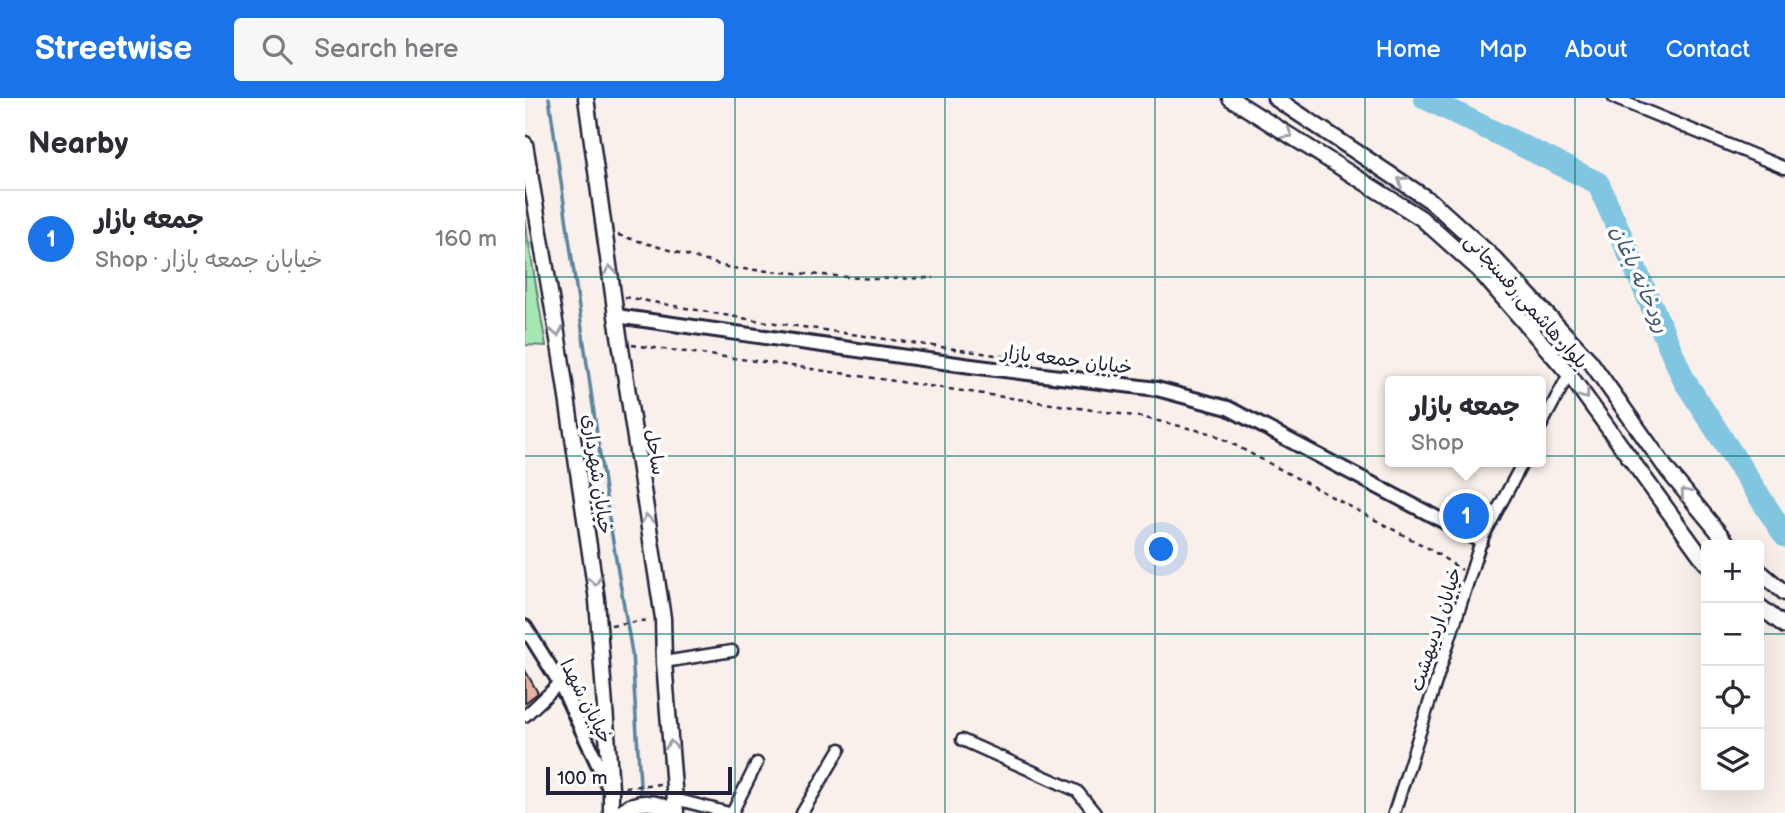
<!DOCTYPE html>
<html lang="en">
<head>
<meta charset="utf-8">
<style>
	:root { --surface:#fff; --page:#f7f7f7; --text:#2b2b33; --muted:#7c7c81; --line:#e1e1e2; --accent:#1a73e8 }
	body { margin:0; font-family:"Balsamiq Sans","Playpen Sans Arabic",sans-serif; background:var(--page); color:var(--text) }
	.controls { position:absolute; right:21px; bottom:21px; display:grid; overflow:hidden; border-radius:7px; box-shadow:0 7px 28px #0002 }
	.controls button { width:63px; height:63px; display:grid; place-items:center; padding:0; border:0; border-bottom:2px solid var(--line); background:var(--surface); color:var(--text); font:35px sans-serif }
	.scale { position:absolute; left:21px; bottom:18px; width:186px; box-sizing:border-box; padding-left:7px; border:4px solid #22223b; border-top:0; font-size:19px; line-height:24px; white-space:nowrap; color:#22223b; -webkit-text-stroke:5px #fff; paint-order:stroke }
	.you { position:absolute; left:637px; top:452px; width:24px; height:24px; margin:-18px; border:5px solid #fff; border-radius:50%; background:#1a73e8; box-shadow:0 0 0 10px #1a73e833 }
	.badge { display:grid; place-items:center; width:46px; height:46px; border-radius:50%; background:var(--accent); color:#fff; font-size:23px; font-weight:700 }
	.pin { position:absolute; translate:-50% -50%; border:4px solid #fff; box-shadow:0 2px 7px #0006 }
	.popup { position:absolute; left:860px; top:278px; width:161px; height:91px; box-sizing:border-box; display:grid; place-content:center; border-radius:7px; background:var(--surface); filter:drop-shadow(0 2px 5px #0005); font-size:23px; white-space:nowrap; color:var(--muted) }
	.popup b { font-size:26px; color:var(--text) }
	.popup::after { content:''; position:absolute; left:50%; top:100%; margin-left:-14px; border:14px solid transparent; border-top-color:var(--surface) }
	.list { margin:0; padding:0; list-style:none }
	h2 { display:flex; justify-content:space-between; align-items:center; height:91px; margin:0; padding:0 28px; font-size:30px }
	h2 small { font-size:23px; font-weight:400; color:var(--muted) }
	.list li { display:grid; grid-template-columns:46px 1fr auto; gap:21px; align-items:center; box-sizing:border-box; height:98px; padding:0 28px; border-top:2px solid var(--line) }
	.list b { display:block; font-size:26px; white-space:nowrap }
	.list p { margin:0; font-size:23px; white-space:nowrap; color:var(--muted) }
	.list em { font-size:23px; font-style:normal; color:var(--muted) }
	.icon { flex:none; width:38px; height:38px; fill:none; stroke:currentColor; stroke-width:2; stroke-linecap:round; stroke-linejoin:round }
	.map { position:relative; flex:none; width:1260px; height:715px; overflow:hidden }
	header { display:flex; align-items:center; gap:42px; box-sizing:border-box; height:98px; padding:0 35px; background:var(--accent); color:#fff }
	header strong { font-size:33px }
	nav { display:flex; gap:38px; margin-inline-start:auto; font-size:24px }
	.search { width:490px; height:63px; background:var(--page); display:flex; align-items:center; gap:18px; box-sizing:border-box; padding:0 24px; border-radius:7px; color:var(--muted); font-size:26px }
	main { display:flex }
	aside { flex:1; background:var(--surface) }
	.map>svg:first-child { display:block }
</style>
</head>
<body>
<header>
<strong>Streetwise</strong>
<div class="search"><svg class="icon" aria-label="search" viewBox="0 0 24 24"><circle cx="10" cy="10" r="6"/><path d="M15 15l6 6"/></svg>Search here</div>
<nav><a>Home</a><a>Map</a><a>About</a><a>Contact</a></nav>
</header>
<main>
<aside>
<h2>Nearby<small></small></h2>
<ul class="list">
<li><span class="badge">1</span><div><b>جمعه بازار</b><p>Shop · خیابان جمعه بازار</p></div><em>160 m</em></li>
</ul>
</aside>
<div class="map">
<svg width="1260" height="715" viewBox="0 0 1260 715">
	<rect width="100%" height="100%" fill="#faf0eb"/>
	<filter id="ink" filterUnits="userSpaceOnUse"><feTurbulence type="fractalNoise" baseFrequency=".0143" numOctaves="2"/><feDisplacementMap in="SourceGraphic" scale="14" xChannelSelector="R" yChannelSelector="G"/><feConvolveMatrix kernelMatrix="1 2 1 2 8 2 1 2 1" color-interpolation-filters="sRGB"/></filter>
	<g filter="url(#ink)">
		<polygon fill="#a4e7b2" stroke="#638476" stroke-width="2" points="0,122 21,248 0,247"/>
		<g fill="none" stroke-linecap="round" stroke-linejoin="round">
			<polyline stroke="#5a849f" stroke-width="3.5" points="24,0 84,420 107,555 116,702"/>
			<polyline stroke="#80c6e1" stroke-width="23" points="900,0 1073,85 1159,282 1260,438"/>
		</g>
		<polygon fill="#e7b29b" stroke="#22223b" stroke-width="2" points="0,572 13,595 0,605"/>
		<g fill="none" stroke-linecap="round" stroke-linejoin="round">
			<g stroke="#22223b" stroke-width="15">
				<g id="minor">
					<polyline points="1089,0 1260,70"/>
					<polyline points="1016,328 1044,276"/>
					<polyline points="139,564 207,553"/>
					<polyline points="0,618 35,585"/>
					<polyline points="437,642 552,693 570,715"/>
					<polyline points="150,701 204,715"/>
					<polyline points="207,715 232,665"/>
					<polyline points="277,715 315,651"/>
					<polyline points="869,715 956,443 998,364"/>
				</g>
			</g>
			<g stroke="#22223b" stroke-width="18">
				<g id="tertiary">
					<polyline points="91,218 446,268 632,291 703,310 956,443"/>
					<polyline points="0,529 35,585 84,690"/>
				</g>
			</g>
			<g stroke="#22223b" stroke-width="19">
				<g id="secondary">
					<polyline points="61,0 91,218 138,520 139,564 151,715"/>
					<polyline points="705,0 896,120 953,171 1044,276 1181,465"/>
					<polyline points="750,0 907,104 970,161 1065,263 1143,373 1204,447"/>
					<polyline points="0,46 36,259 72,502 86,690 86,715"/>
					<polyline points="1234,473 1260,495"/>
					<polyline points="1234,508 1260,528"/>
					<path d="M94,715c18,-14 39,-13 56,0"/>
				</g>
			</g>
			<g stroke="#22223b" stroke-width="2.5" stroke-dasharray="5 5" stroke-linecap="butt">
				<polyline points="93,137 205,170 349,181 409,180"/>
				<polyline points="100,199 216,220 505,262"/>
				<polyline points="107,247 246,265 616,319 689,336 903,450 937,472"/>
				<polyline points="86,527 124,522"/>
				<polyline points="100,689 135,686"/>
			</g>
			<use href="#minor" stroke="#fff" stroke-width="10"/>
			<use href="#tertiary" stroke="#fff" stroke-width="12"/>
			<use href="#secondary" stroke="#fff" stroke-width="14"/>
		</g>
		<defs><path id="oneway-chevron" d="M-2-3.5L2.5 0L-2 3.5" fill="none" stroke-width="1.6" stroke-linecap="round" stroke-linejoin="round" transform="scale(1.75)"/></defs>
		<g stroke="#9c9ca7">
			<use href="#oneway-chevron" transform="translate(763 36) rotate(31)"/>
			<use href="#oneway-chevron" transform="translate(877 83) rotate(-145)"/>
			<use href="#oneway-chevron" transform="translate(85 172) rotate(-97)"/>
			<use href="#oneway-chevron" transform="translate(32 234) rotate(80)"/>
			<use href="#oneway-chevron" transform="translate(1060 297) rotate(53)"/>
			<use href="#oneway-chevron" transform="translate(1160 395) rotate(-130)"/>
			<use href="#oneway-chevron" transform="translate(122 421) rotate(-99)"/>
			<use href="#oneway-chevron" transform="translate(70 483) rotate(82)"/>
			<use href="#oneway-chevron" transform="translate(146 647) rotate(-95)"/>
		</g>
	</g>
	<path fill="none" stroke="#0f766e" stroke-width="2" stroke-opacity="0.55" d="M210,0v715M420,0v715M630,0v715M840,0v715M1050,0v715M0,179h1260M0,358h1260M0,536h1181M1234,536h26"/>
	<g text-anchor="middle" stroke-width="7" stroke-linejoin="round" paint-order="stroke">
		<g font-size="19" fill="#22223b" stroke="#fff">
			<text transform="translate(1002 203) rotate(48)" y="7">بلوار هاشمی رفسنجانی</text>
			<text transform="translate(542 261) rotate(7)" y="7">خیابان جمعه بازار</text>
			<text transform="translate(131 354) rotate(81)" y="7">ساحل</text>
			<text transform="translate(73 376) rotate(82)" y="7">خیابان شهرداری</text>
			<text transform="translate(910 531) rotate(-72)" y="7">خیابان اردیبهشت</text>
			<text transform="translate(62 603) rotate(63)" y="7">خیابان شهدا</text>
		</g>
		<g font-size="21" font-style="italic" fill="#435b75" stroke="#fff">
			<text transform="translate(1115 181) rotate(66)" y="7">رودخانه باغان</text>
		</g>
	</g>
</svg>
<div class="controls">
<button>+</button>
<button>−</button>
<button><svg class="icon" aria-label="locate" viewBox="0 0 24 24"><circle cx="12" cy="12" r="6"/><path d="M12 2v4M12 18v4M2 12h4M18 12h4"/></svg></button>
<button><svg class="icon" aria-label="layers" viewBox="0 0 24 24"><path d="M12 4l9 5-9 5-9-5zM3 14l9 5 9-5"/></svg></button>
</div>
<div class="scale">100 m</div>
<div class="you"></div>
<div class="pin badge" style="left:941px;top:418px">1</div>
<div class="popup"><b>جمعه بازار</b>Shop</div>
</div>
</main>
</body>
</html>
